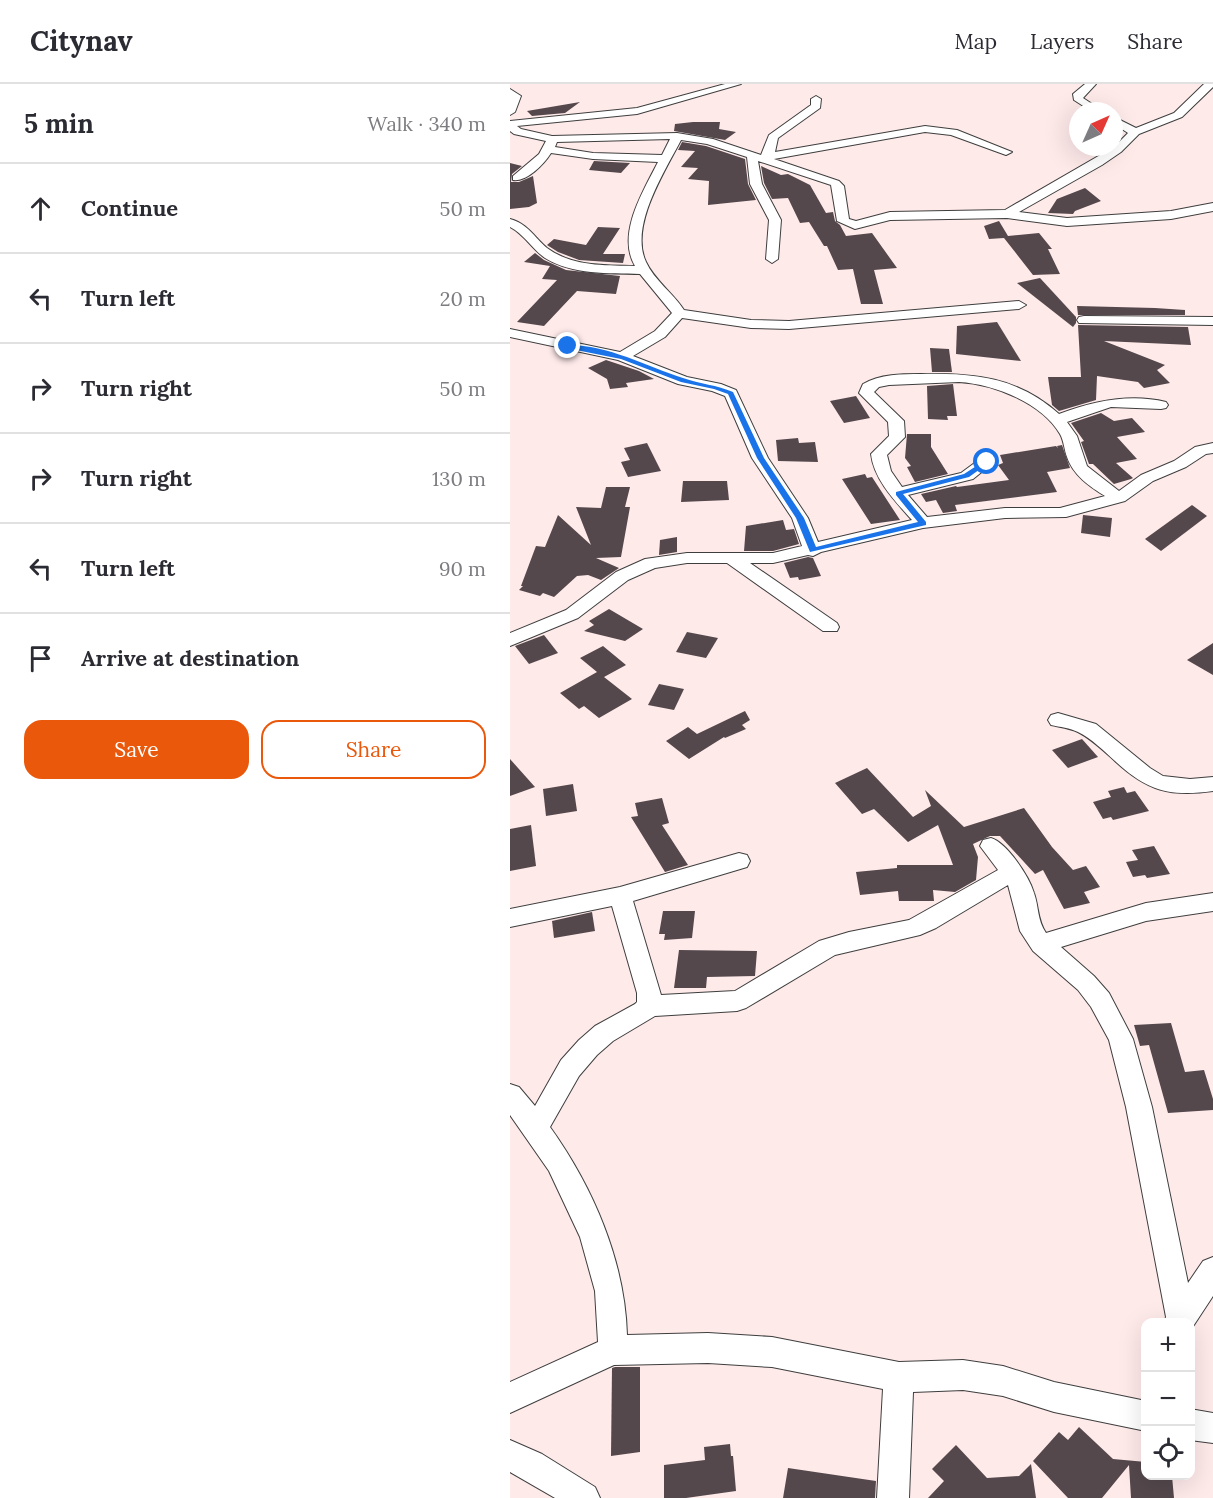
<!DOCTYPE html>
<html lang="en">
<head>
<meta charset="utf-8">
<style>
	:root { --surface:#fff; --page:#f2f2f3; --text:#2b2b33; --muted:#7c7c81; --line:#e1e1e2; --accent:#ea580c }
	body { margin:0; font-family:Lora,serif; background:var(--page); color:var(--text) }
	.controls { position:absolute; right:18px; bottom:18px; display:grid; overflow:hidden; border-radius:12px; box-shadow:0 6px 24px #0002 }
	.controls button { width:54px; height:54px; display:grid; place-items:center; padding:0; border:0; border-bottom:2px solid var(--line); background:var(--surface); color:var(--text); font:30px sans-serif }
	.compass { position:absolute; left:559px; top:18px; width:54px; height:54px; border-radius:50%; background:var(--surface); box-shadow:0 6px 24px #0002; rotate:45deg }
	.stop { position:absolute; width:18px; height:18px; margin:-14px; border:4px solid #1a73e8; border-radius:50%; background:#fff }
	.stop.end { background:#1a73e8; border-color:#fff; box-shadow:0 2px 6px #0008 }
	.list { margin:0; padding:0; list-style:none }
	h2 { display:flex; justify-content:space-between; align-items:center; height:78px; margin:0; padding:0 24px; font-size:26px }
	h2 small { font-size:20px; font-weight:400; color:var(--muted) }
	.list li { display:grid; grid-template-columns:39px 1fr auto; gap:18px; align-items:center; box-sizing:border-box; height:90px; padding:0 24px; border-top:2px solid var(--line) }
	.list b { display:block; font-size:22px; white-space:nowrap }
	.list em { font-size:20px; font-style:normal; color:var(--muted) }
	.actions { display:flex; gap:12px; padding:18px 24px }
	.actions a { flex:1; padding:14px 0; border:2px solid var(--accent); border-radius:18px; text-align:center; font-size:21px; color:var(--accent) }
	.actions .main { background:var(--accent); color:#fff }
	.icon { flex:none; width:33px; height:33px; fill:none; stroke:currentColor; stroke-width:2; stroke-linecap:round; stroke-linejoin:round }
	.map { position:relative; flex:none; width:703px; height:1414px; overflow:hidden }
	header { display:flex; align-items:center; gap:36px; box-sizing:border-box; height:84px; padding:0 30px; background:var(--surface); border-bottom:2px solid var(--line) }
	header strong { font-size:28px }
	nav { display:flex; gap:33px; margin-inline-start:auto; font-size:21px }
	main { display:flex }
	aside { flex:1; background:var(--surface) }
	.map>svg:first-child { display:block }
</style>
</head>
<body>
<header>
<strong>Citynav</strong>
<nav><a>Map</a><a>Layers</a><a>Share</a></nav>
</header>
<main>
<aside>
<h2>5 min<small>Walk · 340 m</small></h2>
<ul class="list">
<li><svg class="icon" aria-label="ahead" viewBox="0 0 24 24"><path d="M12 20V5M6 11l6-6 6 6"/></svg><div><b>Continue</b></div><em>50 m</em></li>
<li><svg class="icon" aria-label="left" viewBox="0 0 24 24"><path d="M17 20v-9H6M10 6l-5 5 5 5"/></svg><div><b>Turn left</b></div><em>20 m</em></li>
<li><svg class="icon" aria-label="right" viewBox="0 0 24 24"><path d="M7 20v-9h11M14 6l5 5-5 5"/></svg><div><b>Turn right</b></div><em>50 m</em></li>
<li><svg class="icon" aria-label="right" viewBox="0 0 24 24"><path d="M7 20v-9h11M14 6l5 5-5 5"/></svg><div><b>Turn right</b></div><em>130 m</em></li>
<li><svg class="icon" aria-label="left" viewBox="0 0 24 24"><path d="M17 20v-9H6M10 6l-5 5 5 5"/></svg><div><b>Turn left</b></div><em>90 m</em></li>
<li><svg class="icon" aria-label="arrive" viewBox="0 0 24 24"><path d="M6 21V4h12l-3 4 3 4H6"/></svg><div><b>Arrive at destination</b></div></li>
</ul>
<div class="actions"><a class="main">Save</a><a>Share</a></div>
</aside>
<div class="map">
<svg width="703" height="1414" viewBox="0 0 703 1414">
	<rect width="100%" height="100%" fill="#ffeaea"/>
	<g fill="#54484d">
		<polygon points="70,18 55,29 22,32 17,27"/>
		<polygon points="183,38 210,38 209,45 226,48 215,56 164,47 165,40"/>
		<polygon points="172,58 196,62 235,75 238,100 246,116 198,121 199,97 178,95 188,84 171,83 185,67 168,66"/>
		<polygon points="84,77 120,79 111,89 79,86"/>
		<polygon points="0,79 12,82 2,90 1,98 9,98 23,92 27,119 19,123 0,125"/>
		<polygon points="251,82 271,91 278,90 300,101 316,129 323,128 325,137 330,141 336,152 362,149 387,184 364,186 373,220 351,220 343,185 328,186 317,162 314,162 299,138 290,139 278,114 262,115 254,99"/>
		<polygon points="575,104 591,117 565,127 563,130 538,129 547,115"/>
		<polygon points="489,137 498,152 529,149 542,165 538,165 550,190 523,191 494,154 479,155 474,142"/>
		<polygon points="88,143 110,144 93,170 115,170 113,179 69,176 48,168 37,161 44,155 76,161"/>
		<polygon points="25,169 34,176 56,186 110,192 106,210 67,207 34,242 7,238 47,196 32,195 40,182 14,178"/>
		<polygon points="530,194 566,233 566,239 563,243 507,199"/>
		<polygon points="567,222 645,224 675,226 675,231 568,231"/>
		<polygon points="487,238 511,277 446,270 447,242"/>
		<polygon points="568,241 678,243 681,261 594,257 655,281 647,286 660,299 634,304 628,298 587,292 586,316 549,327 542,321 538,293 571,293"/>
		<polygon points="420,264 439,265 442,288 422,288"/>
		<polygon points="96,276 129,287 144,295 116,299 118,303 100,305 97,295 78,284"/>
		<polygon points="443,300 447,332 437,332 438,336 418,335 417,302"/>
		<polygon points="346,312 360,334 334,339 320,317"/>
		<polygon points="591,329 604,337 622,334 635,348 607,353 627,375 606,379 623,394 621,395 604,400 583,380 579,380 571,358 574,357 561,339"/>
		<polygon points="397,350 421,350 421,363 438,390 405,398 397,383 401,382 395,374"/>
		<polygon points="288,354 289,359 305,358 308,378 268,377 266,356"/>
		<polygon points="137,359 151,387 118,393 111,378 120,376 114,364"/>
		<polygon points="552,361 560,384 537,388 547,408 445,421 447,427 433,429 426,416 416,418 411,410 446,402 447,403 499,396 488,381 493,379 490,371 546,362 548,364 547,362"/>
		<polygon points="355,390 357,394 362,393 390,436 361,440 332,395"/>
		<polygon points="173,397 217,397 219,416 171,418"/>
		<polygon points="96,403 120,403 115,423 120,423 111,473 86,474 109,484 91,496 78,491 67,492 44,513 33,509 30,512 9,506 13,502 11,502 26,462 35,463 48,431 81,461 66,423 91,424"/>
		<polygon points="682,421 697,432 651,467 635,455"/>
		<polygon points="573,431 602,434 600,453 571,449"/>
		<polygon points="273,436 276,446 284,445 289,460 263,467 234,467 236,442"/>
		<polygon points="167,453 167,468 149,471 150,456"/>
		<polygon points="298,473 303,474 311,492 289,496 288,493 280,494 274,479"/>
		<polygon points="99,525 133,545 115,557 74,547 84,541 79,537"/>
		<polygon points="177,548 208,554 196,574 166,568"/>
		<polygon points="34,551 48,569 19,580 5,562"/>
		<polygon points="703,559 703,591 677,576"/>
		<polygon points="93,562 116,581 94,593 122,615 89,634 74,622 69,625 50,609 87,588 70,574"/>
		<polygon points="149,600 174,605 164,626 138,621"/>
		<polygon points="235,627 240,636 232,641 236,645 215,654 214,653 179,675 156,657 178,643 187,650"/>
		<polygon points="572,655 588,673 558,684 542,666"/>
		<polygon points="0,675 25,703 0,712"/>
		<polygon points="357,684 403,733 421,722 415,706 454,743 514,724 542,763 563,786 576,782 590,803 574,808 580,819 554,825 533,786 525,790 490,752 480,752 463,760 468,773 466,796 445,808 423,806 424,817 389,817 388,807 350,811 346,788 387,784 387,781 443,781 428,741 398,758 364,725 352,730 325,699"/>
		<polygon points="63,700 67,727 36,732 33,705"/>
		<polygon points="614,703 617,709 625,707 639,727 603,736 601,733 593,735 583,718 601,713 598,707"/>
		<polygon points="152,714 159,739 152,741 178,781 155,788 121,733 128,732 125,719"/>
		<polygon points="21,741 26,782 0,787 0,745"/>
		<polygon points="644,762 660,790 637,794 635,791 623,793 616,778 628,776 622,766"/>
		<polygon points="153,827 185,827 182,854 154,856 155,850 149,850"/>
		<polygon points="82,828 85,847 44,854 42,837"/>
		<polygon points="169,866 247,867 245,892 197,893 196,904 164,904"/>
		<polygon points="661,939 675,988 694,986 703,1015 703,1026 658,1029 639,961 630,962 624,941"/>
		<polygon points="105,1283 130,1283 130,1368 101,1372 102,1284"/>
		<polygon points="569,1343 603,1375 636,1378 636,1392 662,1392 664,1414 621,1414 619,1381 592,1414 558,1414 523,1377 549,1348 558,1356"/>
		<polygon points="220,1360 221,1372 223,1372 226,1407 176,1414 154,1414 154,1381 195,1376 194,1363"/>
		<polygon points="446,1361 477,1394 509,1392 521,1380 526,1414 418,1414 434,1397 422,1385"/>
		<polygon points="278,1384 366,1397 365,1414 273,1414"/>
	</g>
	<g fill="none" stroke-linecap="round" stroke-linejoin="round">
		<g stroke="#3e3e3e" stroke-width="2">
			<g id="minor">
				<path d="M215,0h16l-104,30 -120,12 4,3 31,7 125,-3 36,6 48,16 8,-20 42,-30v-6l5,-3 5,3 -1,9 -42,30 -3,14 150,-26 32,4 55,22 -6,3 -55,-20 -26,-3 -151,27 65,22 5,5 5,33 7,2 34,-9 115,-2 109,-63 14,-14 -14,-9v-7l22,11 38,-15 30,-29h9v3l-31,30 -43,17 -18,18 -19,13 -83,47 48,6 104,-7 42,-8v8l-42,8 -104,7 -60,-8 -117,2 -35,9 -18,-8 -6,-36 -73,-24 4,23 19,36 -3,39 -6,4 -6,-4 3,-39 -19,-36 -3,-27 -40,-13 -26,-4c-16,31 -52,86 -35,122 8,18 27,31 38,48l67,10 38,1 230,-20 7,4 -7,4 -230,20 -38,-1 -69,-10 -17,19 -32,19 54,21 34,7 15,6 32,68 40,60 10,24 94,-22c-16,-18 -38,-40 -41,-66l18,-18 -1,-14 -29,-29 4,-9c17,-10 39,-10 58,-10 53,-1 97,3 138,40 34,-13 71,-21 107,-12l2,3 -2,3 -5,1 -50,-2 -44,15 10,14 10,30 32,25 22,-16 33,-14 21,-14 18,-4v10l-7,1 -20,13 -33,14 -28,20 -59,16 -61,1 -82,10 -102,24 -8,4 -5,-1 -35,8h-23l87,60 2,4 -2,4h-14l-96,-68h-40l-32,5 -27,12 -50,38 -68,28v-13l56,-23 50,-38 29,-13 42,-6h86l29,-7 -10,-28 -40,-60 -27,-62 -13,-5 -34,-7 -60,-24 -108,-23v-8l110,23 35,-21 17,-18 -32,-39c-31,-1 -68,1 -95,-16 -13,-9 -21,-24 -35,-31v-8c18,5 24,18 37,29 26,19 58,17 88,18 -19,-32 9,-76 23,-104l-65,-3 -42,-6c-7,11 -24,29 -38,27v-4l26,-22 7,-13 -32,-7 -4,-3v-10l127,-13zM160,55l-8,16 -69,-2 -38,-6 2,-5zM449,298c35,2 83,21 101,52 4,7 4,15 7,23 6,18 23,30 38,39l-45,12h-55l-78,9 -19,-22 65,-16 21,-17 -2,-3h-12l-19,14 -59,14 -11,-16 -4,-16 18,-18 -1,-16 -30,-29 5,-5 10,-2z"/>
				<polygon points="575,0 586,0 573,14 593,27 581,27 564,16 563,10"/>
				<polygon points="0,5 11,12 5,28 0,31"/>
				<polygon points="574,232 703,233 703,241 569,239 567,236 569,233"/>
				<path d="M548,629l38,11 54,44 13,8 27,3 23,-2v14c-43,6 -66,0 -98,-30 -11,-10 -23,-22 -37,-29 -8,-4 -18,-5 -27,-7l-3,-5 3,-5z"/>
				<path d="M481,754c16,5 38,38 43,55 5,14 3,27 12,40l100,-30 67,-10v18l-67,10 -85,26 33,29 15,17 24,46 19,68 36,176 15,-22 10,-4v39l-23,35v-9h-26l2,-5 -40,-210 -17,-67 -18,-33 -13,-17 -45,-39 -13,-20 -12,-46 -72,43 -16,7 -85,20 -89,53 -9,3 -82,5 -42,25 -16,14 -18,21 -29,51c43,60 75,134 77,208l81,-2 64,4 127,25 64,-2 40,6 51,16 92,19v30l-92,-19 -51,-16 -40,-6 -50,2 -4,106h-32l6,-109 -111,-22 -64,-4 -94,2 -104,48v-31l88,-40 -3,-51 -15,-54 -31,-66 -39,-56v-31l9,3 16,19 26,-46 18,-20 16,-14 40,-22 2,-2v-9l-25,-87 -102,21v-18l110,-22 119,-34 8,2 3,6 -3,6 -114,34 28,94 74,-4 84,-50 30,-9 60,-12 89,-50 -18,-24 3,-6z"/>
				<polygon points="680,1325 703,1329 703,1359 680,1356"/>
				<polygon points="0,1356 32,1370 85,1403 90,1414 45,1414 0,1388"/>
			</g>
		</g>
		<use href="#minor" fill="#fff" fill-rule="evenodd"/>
	</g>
	<path fill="#1a73e8" d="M56,261c40,-1 80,21 117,33 17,6 34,7 50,14l31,66 40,60 12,29 102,-25 -22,-27v-3l68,-18 20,-13 6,1 -21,15 -66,17 23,28v3l-116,27 -14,-34 -39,-60 -29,-64 -14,-5 -33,-7 -60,-23 -55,-11z"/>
</svg>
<div class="controls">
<button>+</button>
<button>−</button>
<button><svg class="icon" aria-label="locate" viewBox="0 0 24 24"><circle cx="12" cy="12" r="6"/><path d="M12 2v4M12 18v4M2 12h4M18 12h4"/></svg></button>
</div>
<svg class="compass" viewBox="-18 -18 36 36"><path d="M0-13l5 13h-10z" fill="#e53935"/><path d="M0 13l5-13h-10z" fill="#7c7c81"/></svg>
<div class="stop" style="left:477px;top:378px"></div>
<div class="stop end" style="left:58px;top:262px"></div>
</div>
</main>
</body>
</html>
